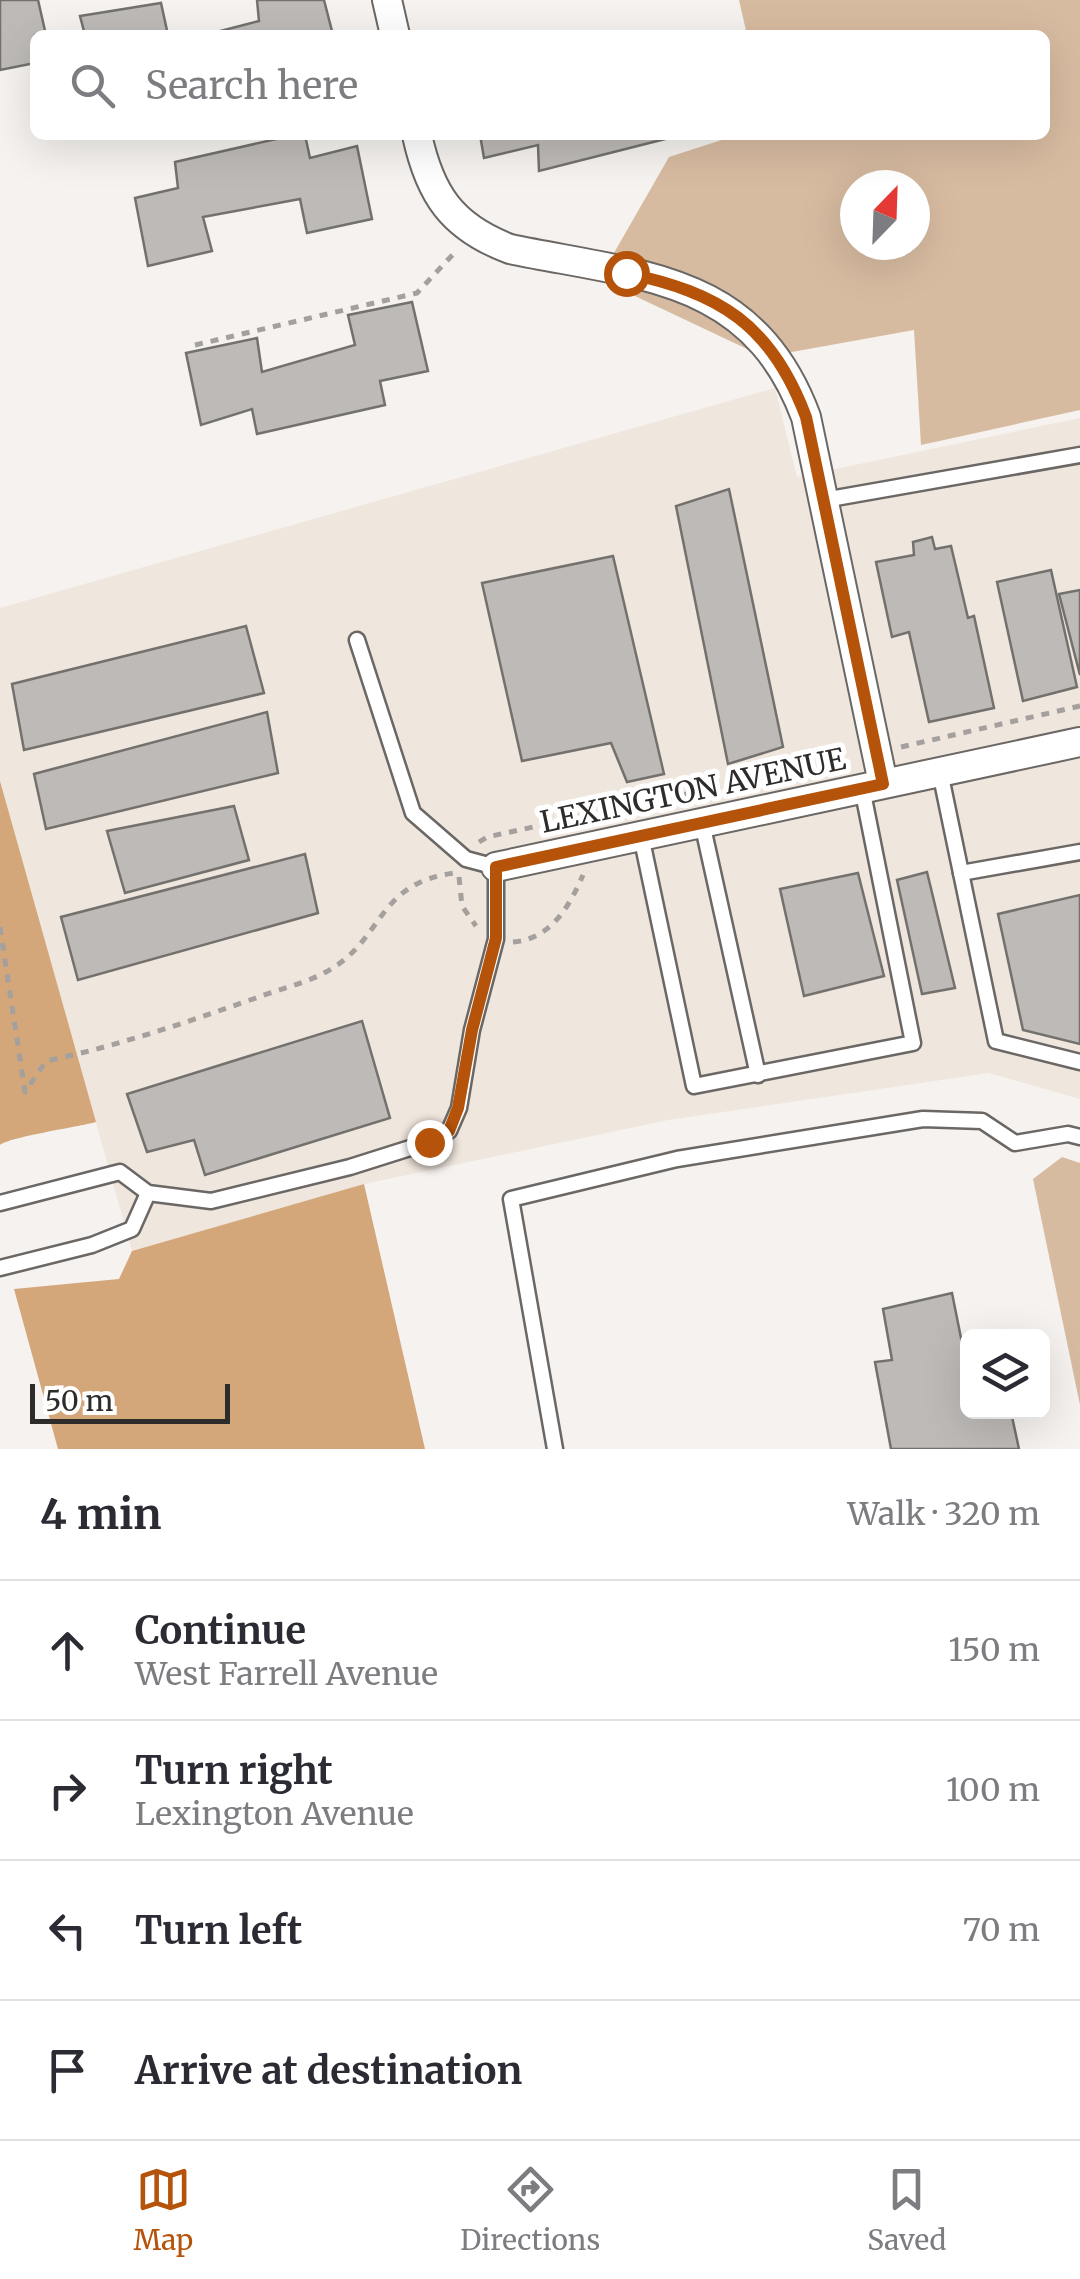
<!DOCTYPE html>
<html lang="en">
<head>
<meta charset="utf-8">
<style>
	:root { --surface:#fff; --page:#f2f2f3; --text:#2b2b33; --muted:#7c7c81; --line:#e1e1e2; --accent:#b45309 }
	body { margin:0; font-family:Merriweather,serif; background:var(--page); color:var(--text) }
	.controls { position:absolute; right:30px; bottom:30px; display:grid; overflow:hidden; border-radius:15px; box-shadow:0 10px 40px #0002 }
	.controls button { width:90px; height:90px; display:grid; place-items:center; padding:0; border:0; border-bottom:2px solid var(--line); background:var(--surface); color:var(--text); font:50px sans-serif }
	.compass { position:absolute; left:840px; top:170px; width:90px; height:90px; border-radius:50%; background:var(--surface); box-shadow:0 10px 40px #0002; rotate:23deg }
	.scale { position:absolute; left:30px; bottom:25px; width:200px; box-sizing:border-box; padding-left:10px; border:5px solid #2d2c2b; border-top:0; font-size:28px; line-height:35px; white-space:nowrap; color:#2d2c2b; -webkit-text-stroke:8px #fff; paint-order:stroke }
	.stop { position:absolute; width:30px; height:30px; margin:-22px; border:8px solid #b45309; border-radius:50%; background:#fff }
	.stop.end { background:#b45309; border-color:#fff; box-shadow:0 2px 10px #0008 }
	.list { margin:0; padding:0; list-style:none }
	h2 { display:flex; justify-content:space-between; align-items:center; height:130px; margin:0; padding:0 40px; font-size:42px }
	h2 small { font-size:32px; font-weight:400; color:var(--muted) }
	.list li { display:grid; grid-template-columns:65px 1fr auto; gap:30px; align-items:center; box-sizing:border-box; height:140px; padding:0 40px; border-top:2px solid var(--line) }
	.list b { display:block; font-size:38px; white-space:nowrap }
	.list p { margin:0; font-size:32px; white-space:nowrap; color:var(--muted) }
	.list em { font-size:32px; font-style:normal; color:var(--muted) }
	.icon { flex:none; width:55px; height:55px; fill:none; stroke:currentColor; stroke-width:2; stroke-linecap:round; stroke-linejoin:round }
	.map { position:relative; flex:none; width:1080px; height:1449px; overflow:hidden }
	.search { position:absolute; background:var(--surface); box-shadow:0 10px 40px #0002; left:30px; right:30px; top:30px; height:110px; display:flex; align-items:center; gap:25px; box-sizing:border-box; padding:0 35px; border-radius:15px; color:var(--muted); font-size:38px }
	.sheet { height:690px; background:var(--surface) }
	nav { display:flex; justify-content:space-around; align-items:center; box-sizing:border-box; height:140px; border-top:2px solid var(--line); background:var(--surface); font-size:28px; color:var(--muted) }
	nav a { display:grid; justify-items:center; gap:5px }
	nav .on { color:var(--accent) }
	.map>svg:first-child { display:block }
</style>
</head>
<body>
<div class="map">
<svg width="1080" height="1449" viewBox="0 0 1080 1449">
	<rect width="100%" height="100%" fill="#f5f2ef"/>
	<polygon fill="#efe6dd" points="775,388 797,477 1080,418 1080,1099 989,1073 668,1120 364,1184 132,1251 0,781 0,608"/>
	<g fill="#d7bba1" fill-rule="evenodd">
		<path d="M739,0h341v410l-159,35 -7,-115 -150,27 -165,-78 70,-122 68,-22h308v-100h-298zM855,185h60v60h-60z"/>
		<polygon points="1062,1157 1080,1163 1080,1405 1033,1179"/>
	</g>
	<g fill="#d4a77a">
		<path d="M0,781l96,341c-18,5 -87,15 -96,23z"/>
		<polygon points="364,1184 425,1449 58,1449 14,1289 119,1279 132,1251"/>
	</g>
	<g fill="#bdbab7" stroke="#73716e" stroke-width="2.5">
		<polygon points="0,0 38,0 46,35 35,35 35,63 0,70"/>
		<polygon points="257,0 324,0 333,35 205,35 259,21"/>
		<polygon points="161,3 168,35 85,35 80,16"/>
		<polygon points="294,135 305,135 310,158 357,146 372,219 307,233 300,199 203,217 212,251 148,266 135,198 178,188 175,162"/>
		<polygon points="480,135 664,135 665,139 539,171 538,145 484,158"/>
		<polygon points="412,302 428,371 380,381 385,405 257,434 252,409 201,425 186,353 257,338 262,372 355,345 348,315"/>
		<polygon points="729,489 783,747 728,764 676,506"/>
		<polygon points="932,537 935,549 951,546 968,618 974,616 994,708 929,722 909,632 892,637 876,562 914,555 913,542"/>
		<polygon points="613,556 664,774 627,782 611,743 522,761 482,583"/>
		<polygon points="1051,570 1077,687 1023,701 997,582"/>
		<polygon points="1080,590 1080,675 1059,594"/>
		<polygon points="246,626 264,693 24,750 12,684"/>
		<polygon points="267,712 278,773 46,829 34,774"/>
		<polygon points="234,806 249,860 125,893 107,831"/>
		<polygon points="305,854 318,913 78,980 61,917"/>
		<polygon points="927,872 955,988 922,994 897,880"/>
		<polygon points="858,873 884,976 804,996 780,889"/>
		<polygon points="1080,895 1080,1044 1023,1030 998,914"/>
		<polygon points="362,1021 390,1118 205,1175 194,1140 147,1152 127,1094"/>
		<polygon points="952,1293 962,1343 968,1342 968,1412 1011,1412 1019,1449 891,1449 875,1362 892,1360 883,1309"/>
	</g>
	<g fill="none" stroke-linecap="round" stroke-linejoin="round">
		<g stroke="#6a6765" stroke-width="19">
			<g id="lane">
				<polyline points="824,500 1080,455"/>
				<polyline points="940,772 996,1041 1080,1062"/>
				<polyline points="702,823 758,1075"/>
				<polyline points="641,836 694,1086 913,1043 862,788"/>
				<polyline points="961,873 1080,852"/>
				<polyline points="0,1203 120,1172 148,1193 211,1201 350,1167 429,1142 449,1131 459,1108 472,1030 496,939 496,867 466,859 413,813 357,640"/>
				<polyline points="0,1268 92,1245 132,1229 148,1193"/>
				<polyline points="555,1449 511,1199 677,1159 923,1119 982,1121 1015,1143 1068,1134 1080,1137"/>
			</g>
		</g>
		<g stroke="#6a6765" stroke-width="32">
			<g id="street">
				<polyline points="387,0 395,35"/>
				<path d="M417,135c13,60 35,92 93,114 130,27 243,26 296,168l77,366"/>
				<polyline points="496,867 1080,742"/>
			</g>
		</g>
		<g stroke="#a3a09e" stroke-width="5" stroke-dasharray="8 8" stroke-linecap="butt">
			<polyline points="195,345 417,293 457,250"/>
			<polyline points="901,747 1080,706"/>
			<polyline points="479,842 487,837 853,758"/>
			<polyline points="459,877 462,906 476,926"/>
			<path d="M0,927l25,165 21,-31c72,-15 138,-38 207,-62 23,-9 51,-15 73,-27 59,-32 49,-89 129,-99"/>
			<path d="M513,942c38,-3 56,-35 70,-67"/>
		</g>
		<use href="#lane" stroke="#fff" stroke-width="14"/>
		<use href="#street" stroke="#fff" stroke-width="28"/>
	</g>
	<g fill="none" stroke-linecap="round" stroke-linejoin="round">
		<path stroke="#b45309" stroke-width="12" d="M429,1142l20,-11 9,-23 14,-78 24,-92v-71l387,-83 -77,-367c-35,-93 -86,-124 -180,-144"/>
	</g>
	<g text-anchor="middle" stroke-width="10" stroke-linejoin="round" paint-order="stroke">
		<g font-size="30" fill="#2d2c2b" stroke="#fff">
			<text transform="translate(693 791) rotate(-12)" y="10">LEXINGTON AVENUE</text>
		</g>
	</g>
</svg>
<div class="controls">
<button><svg class="icon" aria-label="layers" viewBox="0 0 24 24"><path d="M12 4l9 5-9 5-9-5zM3 14l9 5 9-5"/></svg></button>
</div>
<svg class="compass" viewBox="-18 -18 36 36"><path d="M0-13l5 13h-10z" fill="#e53935"/><path d="M0 13l5-13h-10z" fill="#7c7c81"/></svg>
<div class="scale">50 m</div>
<div class="stop" style="left:626px;top:273px"></div>
<div class="stop end" style="left:429px;top:1142px"></div>
<div class="search"><svg class="icon" aria-label="search" viewBox="0 0 24 24"><circle cx="10" cy="10" r="6"/><path d="M15 15l6 6"/></svg>Search here</div>
</div>
<section class="sheet">
<h2>4 min<small>Walk · 320 m</small></h2>
<ul class="list">
<li><svg class="icon" aria-label="ahead" viewBox="0 0 24 24"><path d="M12 20V5M6 11l6-6 6 6"/></svg><div><b>Continue</b><p>West Farrell Avenue</p></div><em>150 m</em></li>
<li><svg class="icon" aria-label="right" viewBox="0 0 24 24"><path d="M7 20v-9h11M14 6l5 5-5 5"/></svg><div><b>Turn right</b><p>Lexington Avenue</p></div><em>100 m</em></li>
<li><svg class="icon" aria-label="left" viewBox="0 0 24 24"><path d="M17 20v-9H6M10 6l-5 5 5 5"/></svg><div><b>Turn left</b></div><em>70 m</em></li>
<li><svg class="icon" aria-label="arrive" viewBox="0 0 24 24"><path d="M6 21V4h12l-3 4 3 4H6"/></svg><div><b>Arrive at destination</b></div></li>
</ul>
</section>
<nav>
<a class="on"><svg class="icon" aria-label="map" viewBox="0 0 24 24"><path d="M3 6l6-2 6 2 6-2v14l-6 2-6-2-6 2zM9 4v14M15 6v14"/></svg>Map</a>
<a><svg class="icon" aria-label="directions" viewBox="0 0 24 24"><path d="M12 3l9 9-9 9-9-9zM9 14v-3h6M13 9l2 2-2 2"/></svg>Directions</a>
<a><svg class="icon" aria-label="saved" viewBox="0 0 24 24"><path d="M7 4h10v16l-5-4-5 4z"/></svg>Saved</a>
</nav>
</body>
</html>
